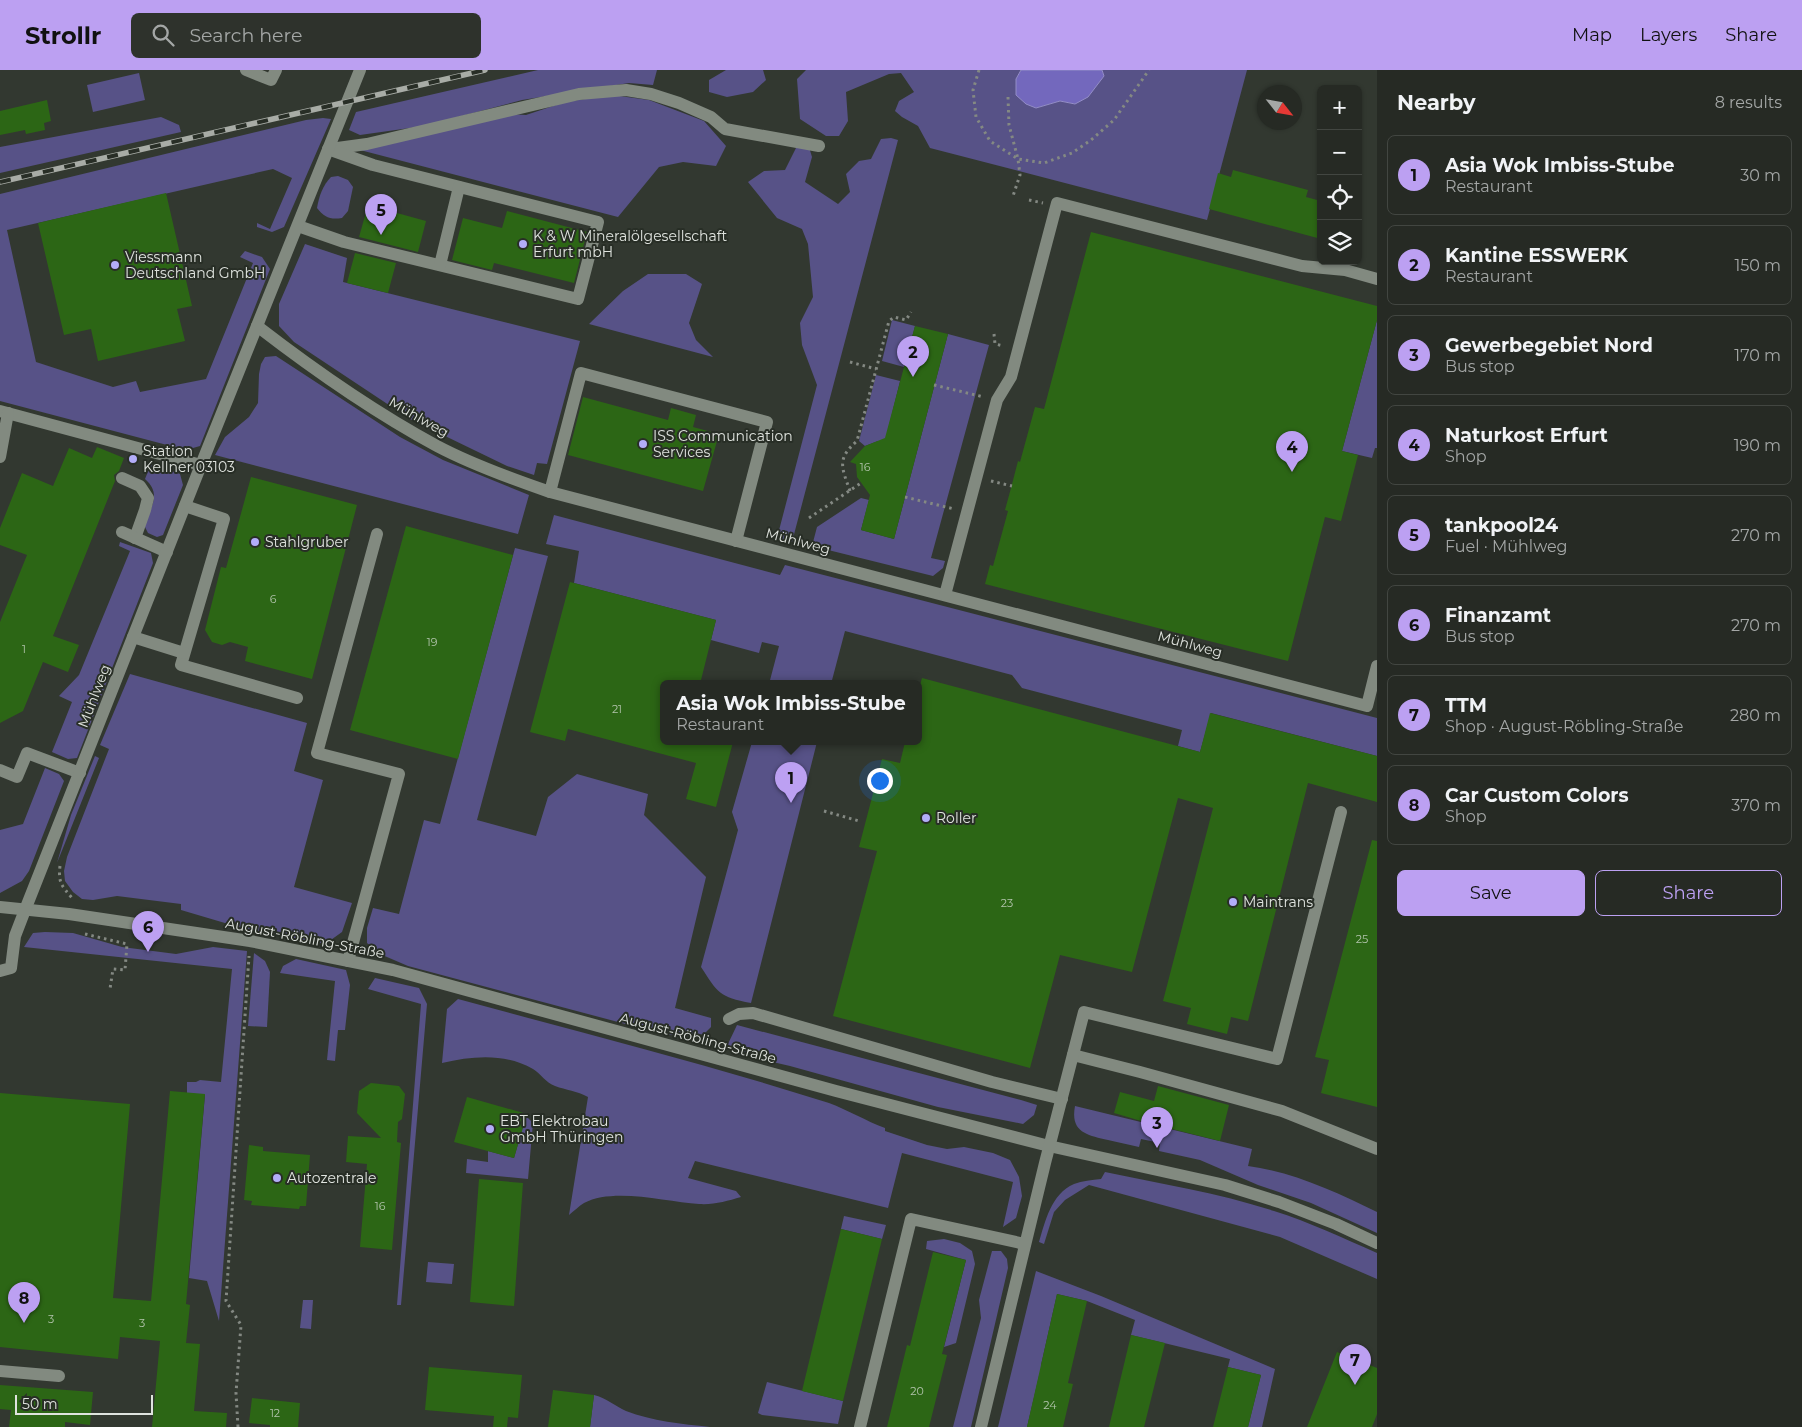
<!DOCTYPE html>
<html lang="en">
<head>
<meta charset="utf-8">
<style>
	:root { --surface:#262a24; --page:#2e322c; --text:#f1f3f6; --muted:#a4a7a6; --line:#424641; --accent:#bca0f2 }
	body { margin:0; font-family:Montserrat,sans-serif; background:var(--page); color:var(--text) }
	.controls { position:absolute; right:15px; top:15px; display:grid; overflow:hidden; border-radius:8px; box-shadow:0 1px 4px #0004 }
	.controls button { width:45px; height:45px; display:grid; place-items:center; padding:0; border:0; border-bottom:1px solid var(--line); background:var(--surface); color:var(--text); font:25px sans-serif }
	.compass { position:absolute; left:1257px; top:15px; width:45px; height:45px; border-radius:50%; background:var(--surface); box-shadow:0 1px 4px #0004; rotate:121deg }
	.scale { position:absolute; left:15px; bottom:12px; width:138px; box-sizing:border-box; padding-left:5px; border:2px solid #dfe3de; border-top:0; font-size:14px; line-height:18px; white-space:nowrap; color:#dfe3de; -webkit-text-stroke:4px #282e26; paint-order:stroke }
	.you { position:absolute; left:879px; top:710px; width:18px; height:18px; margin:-12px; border:4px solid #fff; border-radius:50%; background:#1a73e8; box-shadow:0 0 0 8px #1a73e833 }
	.badge { display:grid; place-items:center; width:32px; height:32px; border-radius:50%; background:var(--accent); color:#111; font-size:16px; font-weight:700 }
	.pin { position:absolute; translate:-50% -41px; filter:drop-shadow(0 1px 2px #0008) }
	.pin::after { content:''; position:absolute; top:26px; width:18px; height:15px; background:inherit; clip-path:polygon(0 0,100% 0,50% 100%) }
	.popup { position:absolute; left:660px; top:610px; width:262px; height:65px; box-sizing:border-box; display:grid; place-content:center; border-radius:8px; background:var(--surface); filter:drop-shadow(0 1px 4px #0005); font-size:16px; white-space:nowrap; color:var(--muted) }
	.popup b { font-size:19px; color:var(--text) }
	.popup::after { content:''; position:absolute; left:50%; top:100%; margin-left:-10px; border:10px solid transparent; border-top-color:var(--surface) }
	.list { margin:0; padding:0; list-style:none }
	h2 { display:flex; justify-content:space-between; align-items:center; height:65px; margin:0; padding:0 20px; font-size:21px }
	h2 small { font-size:16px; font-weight:400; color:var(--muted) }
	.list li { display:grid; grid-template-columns:32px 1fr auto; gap:15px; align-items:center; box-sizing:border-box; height:80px; margin:0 10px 10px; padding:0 10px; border:1px solid var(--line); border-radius:8px }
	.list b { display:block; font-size:19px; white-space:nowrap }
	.list p { margin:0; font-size:16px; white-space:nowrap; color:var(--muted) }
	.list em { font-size:16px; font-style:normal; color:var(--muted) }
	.actions { display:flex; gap:10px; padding:15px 20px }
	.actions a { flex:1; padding:11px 0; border:1px solid var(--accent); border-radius:8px; text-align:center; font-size:18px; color:var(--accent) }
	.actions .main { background:var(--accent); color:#111 }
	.icon { flex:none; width:28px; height:28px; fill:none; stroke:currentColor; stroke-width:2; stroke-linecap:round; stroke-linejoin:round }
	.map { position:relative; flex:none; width:1377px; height:1357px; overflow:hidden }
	header { display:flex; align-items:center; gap:30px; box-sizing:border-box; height:70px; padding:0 25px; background:var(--accent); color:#111 }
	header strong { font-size:24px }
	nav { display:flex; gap:28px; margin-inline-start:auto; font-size:18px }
	.search { width:350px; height:45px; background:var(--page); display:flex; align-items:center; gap:12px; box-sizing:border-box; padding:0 18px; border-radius:8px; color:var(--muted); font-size:19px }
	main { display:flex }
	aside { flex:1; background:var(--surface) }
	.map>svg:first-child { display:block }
</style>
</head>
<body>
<header>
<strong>Strollr</strong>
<div class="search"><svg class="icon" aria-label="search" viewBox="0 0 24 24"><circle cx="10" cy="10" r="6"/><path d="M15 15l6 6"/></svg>Search here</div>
<nav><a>Map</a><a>Layers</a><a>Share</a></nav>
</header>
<main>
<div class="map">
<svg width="1377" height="1357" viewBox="0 0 1377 1357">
	<rect width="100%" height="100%" fill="#323830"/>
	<g fill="#575287">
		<polygon points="538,0 657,0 653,15 629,13 522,30 424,56 360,65 349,60 356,42"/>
		<polygon points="726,0 763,0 766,10 753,22 727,27 709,22 709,10"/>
		<polygon points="806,0 1021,0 1016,9 1036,38 1060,31 1075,34 1104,6 1102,0 1247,0 1207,150 930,78 918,56 902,47 895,41 899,31 914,22 901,3 889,4 846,22 848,51 839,66 826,66 800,49 797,9"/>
		<polygon points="139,3 145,30 93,42 87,15"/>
		<polygon points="612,25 649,30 704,51 726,76 716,96 683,92 659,97 618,147 360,80 506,44 526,45 565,32"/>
		<polygon points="161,47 179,55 181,62 0,103 0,77"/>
		<polygon points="323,48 331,49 284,157 272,162 257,157 257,153 270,159 292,108 273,99 7,160 36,292 113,317 136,311 140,322 206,309 253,193 240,187 245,181 262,187 270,199 200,376 186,380 0,331 0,124 306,50"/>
		<polygon points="891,68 898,70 792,472 777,468 817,315 802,275 800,253 813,227 808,174 802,159 777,148 748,112 764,101 785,100 796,78 809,77 812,87 805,112 838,134 850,122 846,104 859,91 871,89 881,69"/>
		<path d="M338,106l10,4 5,7 -5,24 -6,7c-12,2 -18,-1 -25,-10 2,-12 6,-23 14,-31z"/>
		<polygon points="305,174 347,188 343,212 580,271 547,394 537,393 534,405 507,396 410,349 294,272 279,256 279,234"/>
		<polygon points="648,204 686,204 702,214 689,253 696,270 713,287 589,254 623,221"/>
		<polygon points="892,250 915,256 904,297 882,291"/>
		<polygon points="1377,250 1377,378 1375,378 1372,388 1342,381"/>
		<polygon points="948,264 989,275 931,488 945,491 943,498 933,506 812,476 817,457 861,428 869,430 861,460 894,469"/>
		<polygon points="276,286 400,367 443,390 529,425 518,464 215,385 225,367 249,347 258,333 259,304 261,294 265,287"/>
		<polygon points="876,305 900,311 885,372 878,371 865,376 859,371"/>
		<path d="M151,394l29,10 3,11 -20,50 -6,2 -9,-4 -4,-8c7,-18 18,-31 1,-46z"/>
		<polygon points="554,445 780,505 785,495 1377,648 1377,686 1211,643 1200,682 1178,676 1182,660 1022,618 1012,605 845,561 831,614 769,614 779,576 762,572 759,583 711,570 716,550 574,513 579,481 546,474"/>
		<polygon points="120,472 151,483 153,493 77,688 68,689 52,682 72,632 59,626 79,605 130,481 119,476"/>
		<polygon points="515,478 548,486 477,750 536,766 548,727 577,704 648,724 644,745 706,807 675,938 711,948 711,957 704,964 686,966 663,964 408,896 380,884 367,873 367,858 373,838 399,844 424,750 440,754"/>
		<polygon points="130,604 307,653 294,701 323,710 294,817 352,833 342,862 328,872 315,874 235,856 181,840 181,834 117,826 93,830 82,829 73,822 65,811 64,801 67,787 109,679 100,675"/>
		<path d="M752,672h65l-66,261c-32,-6 -33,-10 -50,-36l37,-137 -6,-18z"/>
		<polygon points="95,686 99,688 57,793 71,745"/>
		<polygon points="45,698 59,704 64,711 29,801 22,811 0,823 0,760 23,754"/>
		<polygon points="45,862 73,863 122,877 176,884 213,877 247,881 219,1251 207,1211 189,1208 205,1025 187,1023 187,1012 196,1012 200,1010 221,1012 232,899 24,877 33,863"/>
		<polygon points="254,883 265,891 270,902 267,957 248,956"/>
		<polygon points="296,889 346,900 350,915 345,960 338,960 335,991 327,990 335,911 280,903 283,896"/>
		<polygon points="375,908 419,918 427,934 401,1235 397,1235 421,934 368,919"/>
		<path d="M458,929c124,34 249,65 371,104 19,7 37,18 56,25v3l42,14 20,4 17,-2 29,6 17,7 9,17 3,19 -6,22 -13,9 10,-45 -111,-29 -14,55 -193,-47 -7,17 48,13 5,6c-14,4 -27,8 -42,7 -32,-2 -85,-17 -115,-1 -5,3 -10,8 -15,12l19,-118c-11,-6 -22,-7 -33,-11 -9,-3 -14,-12 -22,-17 -28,-16 -60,-13 -91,-6l5,-54z"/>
		<polygon points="737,955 1021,1030 1037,1035 1034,1045 1023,1054 938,1037 790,996 733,983 727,976"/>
		<path d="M1075,1036l177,43 -4,17c46,6 88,26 129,46v21l-66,-30 -53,-18 -58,-25 -41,-9 1,-8 -19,-4 -2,8c-10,-2 -21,-5 -31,-7 -21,-5 -38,-8 -33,-34z"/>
		<polygon points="526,1046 533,1053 528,1109 466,1103 467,1089 488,1092 488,1081 514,1088"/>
		<path d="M1105,1102c56,12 114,21 169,39 35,11 69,27 103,42v26l-97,-42 -191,-52 -24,15 -11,12 -10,32 -5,-2c6,-20 12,-48 35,-58 8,-3 18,-4 27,-5z"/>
		<polygon points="844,1146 886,1155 882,1169 841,1159"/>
		<polygon points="944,1169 960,1173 972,1181 975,1194 956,1273 944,1277 966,1190 926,1179 927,1171"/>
		<polygon points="992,1181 1001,1181 1007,1189 1008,1198 971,1357 953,1357 981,1248 979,1230"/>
		<polygon points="428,1192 454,1194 452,1214 426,1212"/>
		<polygon points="1036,1201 1101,1226 1275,1299 1262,1357 1248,1357 1261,1305 1228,1297 1230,1289 1131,1265 1135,1250 1087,1231 1057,1224 1041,1295 1055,1298 1039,1306 1027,1357 998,1357"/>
		<polygon points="303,1230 313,1230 311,1259 300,1258"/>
		<polygon points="767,1312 843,1331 838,1354 762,1345 758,1343"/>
		<path d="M594,1325c12,3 21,11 32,16 26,10 56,13 84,16h-120z"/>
	</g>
	<polygon fill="#7368bd" stroke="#938dc7" points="1021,0 1102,0 1104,6 1088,27 1075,34 1060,31 1036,38 1026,34 1016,25 1016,9"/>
	<g fill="#2c6615">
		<polygon points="47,30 51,51 44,53 45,60 26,64 25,60 0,65 0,41"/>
		<polygon points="1233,100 1308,120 1306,127 1321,131 1321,169 1209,139 1218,103 1231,107"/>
		<polygon points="166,123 192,236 177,239 185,271 98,291 91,259 64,265 38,153"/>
		<polygon points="368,135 426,151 418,182 359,167"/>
		<polygon points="507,141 587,162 574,213 494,193 492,200 452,190 463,148 502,158"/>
		<polygon points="1091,162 1377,236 1377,250 1342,381 1358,385 1341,451 1325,447 1288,591 985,514 990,495 993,496 1008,441 1005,440 1011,418 1018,391 1020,392 1035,337 1044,339"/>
		<polygon points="355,183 396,193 388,223 347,213"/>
		<polygon points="915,256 948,264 894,469 861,460 870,425 857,407 856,394 850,392 865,376 885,368"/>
		<polygon points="583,327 668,350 671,338 696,345 693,357 719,364 703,421 568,385"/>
		<polygon points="97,377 124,388 119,401 114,405 115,411 53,566 79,575 68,602 43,592 23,641 0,653 0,552 27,485 0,475 0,458 22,403 53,416 69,378 92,388"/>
		<polygon points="251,407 357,435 312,609 245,591 248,577 230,572 222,575 212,572 205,560 221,497 226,498"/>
		<polygon points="406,456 513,485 458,689 350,660"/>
		<polygon points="570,512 716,550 700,614 664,614 664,672 733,672 716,737 686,729 696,693 568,659 565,671 530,662"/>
		<polygon points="922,608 1200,682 1210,643 1377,686 1377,732 1308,713 1248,951 1231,947 1227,964 1187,954 1191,938 1163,931 1213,738 1178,728 1132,902 1060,885 1030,998 833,946 877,781 859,777 882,689 900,693 905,672 918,672 918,622"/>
		<polygon points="1372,770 1377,771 1377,1037 1321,1023 1329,990 1315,987"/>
		<polygon points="371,1013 399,1016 405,1024 402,1049 398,1052 397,1072 401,1073 392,1180 360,1177 367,1094 346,1092 348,1066 381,1068 357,1043 359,1021"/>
		<polygon points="1158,1016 1229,1035 1220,1071 1148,1053 1114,1043 1120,1022 1154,1031"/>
		<polygon points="170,1021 205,1024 186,1234 190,1235 186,1273 200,1274 194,1341 227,1343 226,1357 152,1357 160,1271 120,1267 118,1289 0,1277 0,1023 130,1034 113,1228 151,1231"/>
		<polygon points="467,1027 527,1044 514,1088 454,1072"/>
		<polygon points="249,1075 263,1077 263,1081 310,1085 306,1136 300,1136 299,1139 251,1135 252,1131 244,1130"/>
		<polygon points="479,1109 523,1113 514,1236 470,1232"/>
		<polygon points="841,1159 882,1169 843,1331 802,1321"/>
		<polygon points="933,1182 966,1190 942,1284 947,1285 929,1357 887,1357 907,1275 910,1276"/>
		<polygon points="1057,1224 1087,1231 1068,1313 1073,1314 1063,1357 1027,1357"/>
		<polygon points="1131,1265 1165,1273 1144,1357 1109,1357"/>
		<polygon points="1337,1282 1377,1298 1377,1344 1372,1357 1307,1357"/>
		<polygon points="429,1297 522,1305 518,1348 508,1347 507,1357 493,1357 494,1346 425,1340"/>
		<polygon points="1228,1297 1261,1305 1248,1357 1213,1357"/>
		<polygon points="0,1315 93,1322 90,1355 65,1352 65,1357 9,1357 11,1340 0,1339"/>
		<polygon points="553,1320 594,1325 590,1357 548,1357"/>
		<polygon points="252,1328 300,1333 298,1357 270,1357 270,1355 249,1353"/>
	</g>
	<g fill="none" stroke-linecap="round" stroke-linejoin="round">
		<g stroke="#848983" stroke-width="3" stroke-dasharray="2.5 4" stroke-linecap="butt">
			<polyline points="979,0 973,20 976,47 990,71 1018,89 1044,93 1072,83 1091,70 1114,50 1149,0"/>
			<polyline points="1008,27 1009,55 1018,89 1020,105 1013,126"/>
			<polyline points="1029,130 1043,133"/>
			<polyline points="994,264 995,274 1004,276"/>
			<polyline points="850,292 876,299"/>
			<polyline points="934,315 984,327"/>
			<polyline points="991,411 1012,416"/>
			<path d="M850,421c-8,-23 -14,-32 7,-50l32,-120 5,-4 12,3 5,-8"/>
			<polyline points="905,427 954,439"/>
			<polyline points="809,448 861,413"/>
			<polyline points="824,741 859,751"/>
			<path d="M60,796c-2,17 2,20 12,32"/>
			<polyline points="85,864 127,874 125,900 113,899 110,919"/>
			<polyline points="238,1357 236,1323 241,1255 226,1231 249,886"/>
		</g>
		<g stroke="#828a80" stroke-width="12">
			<polyline points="246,0 271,10 276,0"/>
			<polyline points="330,79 367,74 579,24 626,20 651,24 679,33 711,47 725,59 819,76"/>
			<polyline points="298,156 344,172 578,229 598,152 373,95 328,79"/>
			<polyline points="440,195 459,117"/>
			<path d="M257,256c57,44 117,86 180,120 36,19 75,33 113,46l817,214 10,-40"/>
			<polyline points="0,341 201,395"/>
			<polyline points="0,387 8,343"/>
			<polyline points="122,408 140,416 148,428 145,440 135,468"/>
			<polyline points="550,422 581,303 767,352 736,471"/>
			<polyline points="185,436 224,449 181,595 297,628"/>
			<polyline points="122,462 167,482"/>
			<polyline points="945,525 997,330 1011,307 1057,133 1302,196 1345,200 1377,209"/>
			<polyline points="133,567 184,583"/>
			<polyline points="0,700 17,707 27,683 80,703"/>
			<polyline points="0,837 69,844 250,871 393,900 836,1021 1049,1076 1225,1115 1279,1132 1336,1154 1377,1173"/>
			<polyline points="348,891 399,704 317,683 377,464"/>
			<polyline points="0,901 11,898 15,866 25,840 201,395 360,0"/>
			<polyline points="729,949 739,944 753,943 992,1012 1062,1029"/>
			<polyline points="1073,985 1140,1002 1282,1041 1377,1079"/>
			<polyline points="0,1301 59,1306"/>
			<polyline points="860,1357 911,1149 1025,1174"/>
			<polyline points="981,1357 1045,1093 1084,942 1277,989 1341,742"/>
		</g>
		<g stroke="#a8aca6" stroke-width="5.5">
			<polyline id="rail" points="0,112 485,0"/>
		</g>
		<use href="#rail" stroke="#282e26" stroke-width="4" stroke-dasharray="11" stroke-linecap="butt"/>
	</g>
	<g fill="#b3adf9" stroke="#282e26" stroke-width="2">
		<circle cx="523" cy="174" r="5"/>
		<circle cx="115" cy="195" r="5"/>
		<circle cx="643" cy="374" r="5"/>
		<circle cx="133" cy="389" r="5"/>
		<circle cx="255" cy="472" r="5"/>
		<circle cx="926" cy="748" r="5"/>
		<circle cx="1233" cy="832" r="5"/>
		<circle cx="490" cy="1059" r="5"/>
		<circle cx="277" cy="1108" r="5"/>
	</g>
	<g text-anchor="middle" stroke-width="4" stroke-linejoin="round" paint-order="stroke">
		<g font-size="11" fill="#b2c4ac">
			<text x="865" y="401">16</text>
			<text x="273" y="533">6</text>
			<text x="432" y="576">19</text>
			<text x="24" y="583">1</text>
			<text x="617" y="643">21</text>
			<text x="1007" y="837">23</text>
			<text x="1362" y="873">25</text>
			<text x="380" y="1140">16</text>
			<text x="51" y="1253">3</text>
			<text x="142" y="1257">3</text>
			<text x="917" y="1325">20</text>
			<text x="1050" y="1339">24</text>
			<text x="275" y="1347">12</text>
		</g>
		<g font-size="14" fill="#dfe3de" stroke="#282e26" text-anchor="start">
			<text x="533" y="171">K &amp; W Mineralölgesellschaft<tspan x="533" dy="16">Erfurt mbH</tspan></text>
			<text x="125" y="192">Viessmann<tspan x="125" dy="16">Deutschland GmbH</tspan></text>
			<text x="653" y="371">ISS Communication<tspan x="653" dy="16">Services</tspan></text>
			<text x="143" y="386">Station<tspan x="143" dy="16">Kellner 03103</tspan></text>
			<text x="265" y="477">Stahlgruber</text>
			<text x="936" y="753">Roller</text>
			<text x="1243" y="837">Maintrans</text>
			<text x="500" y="1056">EBT Elektrobau<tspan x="500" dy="16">GmbH Thüringen</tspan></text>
			<text x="287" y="1113">Autozentrale</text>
		</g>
		<g font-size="14" fill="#dfe3de" stroke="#282e26">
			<text transform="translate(419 347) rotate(30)" y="5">Mühlweg</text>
			<text transform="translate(798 471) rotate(15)" y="5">Mühlweg</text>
			<text transform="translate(1190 574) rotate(15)" y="5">Mühlweg</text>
			<text transform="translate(94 626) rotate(-69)" y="5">Mühlweg</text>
			<text transform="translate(305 868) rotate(11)" y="5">August-Röbling-Straße</text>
			<text transform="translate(698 968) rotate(15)" y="5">August-Röbling-Straße</text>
		</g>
	</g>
</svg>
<div class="controls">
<button>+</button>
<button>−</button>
<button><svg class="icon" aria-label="locate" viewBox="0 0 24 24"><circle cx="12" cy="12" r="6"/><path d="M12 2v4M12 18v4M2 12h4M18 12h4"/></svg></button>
<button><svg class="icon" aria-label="layers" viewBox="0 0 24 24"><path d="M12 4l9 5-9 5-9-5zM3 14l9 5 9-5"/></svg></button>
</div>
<svg class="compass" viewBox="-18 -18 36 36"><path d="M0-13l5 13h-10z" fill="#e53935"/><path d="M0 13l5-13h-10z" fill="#a4a7a6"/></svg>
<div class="scale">50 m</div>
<div class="you"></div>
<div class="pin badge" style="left:791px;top:733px">1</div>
<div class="popup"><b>Asia Wok Imbiss-Stube</b>Restaurant</div>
<div class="pin badge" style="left:913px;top:307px">2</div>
<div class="pin badge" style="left:1157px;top:1078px">3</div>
<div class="pin badge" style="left:1292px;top:402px">4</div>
<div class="pin badge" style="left:381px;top:165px">5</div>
<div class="pin badge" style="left:148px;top:882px">6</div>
<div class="pin badge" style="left:1355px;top:1315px">7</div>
<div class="pin badge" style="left:24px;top:1253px">8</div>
</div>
<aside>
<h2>Nearby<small>8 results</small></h2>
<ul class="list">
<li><span class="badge">1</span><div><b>Asia Wok Imbiss-Stube</b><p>Restaurant</p></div><em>30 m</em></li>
<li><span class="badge">2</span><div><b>Kantine ESSWERK</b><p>Restaurant</p></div><em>150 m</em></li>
<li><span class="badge">3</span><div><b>Gewerbegebiet Nord</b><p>Bus stop</p></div><em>170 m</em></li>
<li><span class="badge">4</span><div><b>Naturkost Erfurt</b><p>Shop</p></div><em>190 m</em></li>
<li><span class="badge">5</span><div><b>tankpool24</b><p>Fuel · Mühlweg</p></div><em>270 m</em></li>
<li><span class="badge">6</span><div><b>Finanzamt</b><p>Bus stop</p></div><em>270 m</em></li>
<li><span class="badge">7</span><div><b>TTM</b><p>Shop · August-Röbling-Straße</p></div><em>280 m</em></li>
<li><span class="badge">8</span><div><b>Car Custom Colors</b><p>Shop</p></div><em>370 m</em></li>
</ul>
<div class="actions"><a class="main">Save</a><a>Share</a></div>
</aside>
</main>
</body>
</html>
